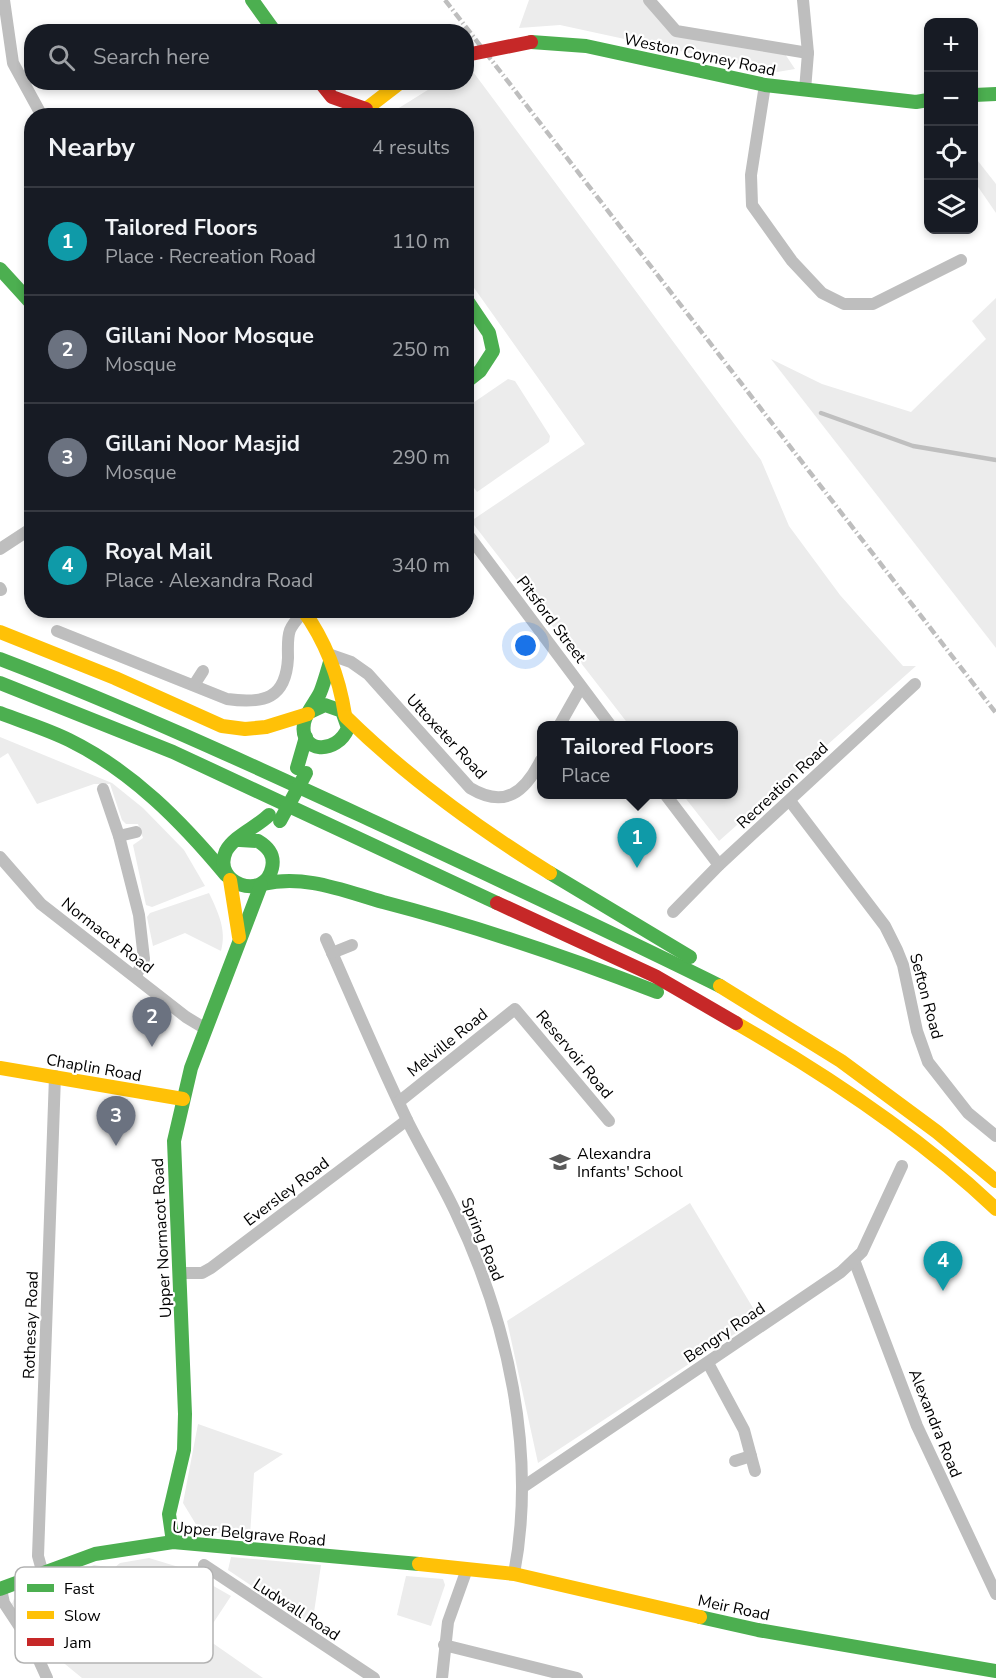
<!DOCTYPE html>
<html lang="en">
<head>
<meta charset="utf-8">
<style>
	:root { --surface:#171b24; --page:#242831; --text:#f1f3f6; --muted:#9ea1a6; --line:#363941; --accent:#adaeaf }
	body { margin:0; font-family:"Nunito Sans",sans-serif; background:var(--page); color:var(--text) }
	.controls { position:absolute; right:18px; top:18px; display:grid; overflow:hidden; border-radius:12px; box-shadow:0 3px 9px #0003 }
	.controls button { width:54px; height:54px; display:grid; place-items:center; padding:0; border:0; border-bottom:2px solid var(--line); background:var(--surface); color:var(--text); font:30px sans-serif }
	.you { position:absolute; left:526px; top:646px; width:21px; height:21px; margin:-15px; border:4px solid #fff; border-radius:50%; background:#1a73e8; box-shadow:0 0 0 9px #1a73e833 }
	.badge { display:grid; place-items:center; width:39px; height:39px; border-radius:50%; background:var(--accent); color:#fff; font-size:20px; font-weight:700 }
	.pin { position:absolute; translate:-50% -50px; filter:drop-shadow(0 2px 3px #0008) }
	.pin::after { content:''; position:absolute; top:32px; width:21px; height:18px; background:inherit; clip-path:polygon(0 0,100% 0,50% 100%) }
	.popup { position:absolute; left:537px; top:721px; width:201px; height:78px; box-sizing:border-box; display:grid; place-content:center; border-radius:12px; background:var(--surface); filter:drop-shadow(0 2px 4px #0005); font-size:20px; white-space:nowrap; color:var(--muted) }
	.popup b { font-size:22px; color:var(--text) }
	.popup::after { content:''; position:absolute; left:50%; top:100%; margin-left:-12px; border:12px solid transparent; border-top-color:var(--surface) }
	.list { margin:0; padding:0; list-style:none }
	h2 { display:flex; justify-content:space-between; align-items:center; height:78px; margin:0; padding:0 24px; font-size:26px }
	h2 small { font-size:20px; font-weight:400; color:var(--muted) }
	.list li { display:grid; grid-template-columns:39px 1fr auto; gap:18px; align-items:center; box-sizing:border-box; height:108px; padding:0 24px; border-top:2px solid var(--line) }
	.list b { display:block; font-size:22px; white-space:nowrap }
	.list p { margin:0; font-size:20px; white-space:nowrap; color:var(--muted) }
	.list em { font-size:20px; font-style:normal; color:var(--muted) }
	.icon { flex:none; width:33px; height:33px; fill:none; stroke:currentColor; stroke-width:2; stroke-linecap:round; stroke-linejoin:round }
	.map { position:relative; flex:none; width:996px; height:1678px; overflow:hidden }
	.search { position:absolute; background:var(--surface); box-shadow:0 3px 9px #0003; left:24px; top:24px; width:450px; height:66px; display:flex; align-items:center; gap:15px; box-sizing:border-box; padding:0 21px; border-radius:24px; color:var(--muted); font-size:22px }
	.panel { position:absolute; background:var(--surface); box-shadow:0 3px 9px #0003; left:24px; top:108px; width:450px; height:510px; border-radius:24px }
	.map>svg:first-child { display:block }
</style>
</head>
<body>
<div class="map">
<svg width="996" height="1678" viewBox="0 0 996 1678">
	<rect width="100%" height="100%" fill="#fff"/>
	<g fill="#ececec">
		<polygon points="529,0 649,0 676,31 781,48 795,69 777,72 560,25 519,28"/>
		<polygon points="471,69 761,460 789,526 840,595 903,666 916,666 719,841 683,795 733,794 733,726 629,725 471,521 585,444 467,278 466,116 393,115 394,111 439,83 466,82 467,71"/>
		<polygon points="974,156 996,184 996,213 974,181"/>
		<polygon points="996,298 996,648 771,359 822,384 911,412 986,339 972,321"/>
		<polygon points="508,379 515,381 550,436 549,442 477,492 467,478 467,407"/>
		<polygon points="0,737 112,783 143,808 184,850 205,886 152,907 146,905 133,845 143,838 138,824 126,824 122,820 110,784 94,784 37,804 8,753 0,758"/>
		<path d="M209,893c9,19 18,37 12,58l-36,-18 -32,13 -6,-29 3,-4z"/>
		<polygon points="690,1203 759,1318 538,1463 507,1321"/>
		<polygon points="198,1424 283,1454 254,1473 250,1536 200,1531 183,1503"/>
		<polygon points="231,1557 321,1565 312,1626 228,1570"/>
		<polygon points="149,1558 182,1568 231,1596 204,1637 263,1678 82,1678 54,1655 12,1604 14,1599 94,1565 114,1568 120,1563"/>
		<polygon points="406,1576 443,1579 445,1585 431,1626 397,1615"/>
	</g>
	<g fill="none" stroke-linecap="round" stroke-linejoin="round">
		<polyline stroke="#bfbfbf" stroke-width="4.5" points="821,413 913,446 996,460"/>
		<g stroke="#bebebe" stroke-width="12">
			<polyline points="4,0 13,63 42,116"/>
			<polyline points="649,0 676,31 808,53"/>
			<polyline points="803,0 808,53 805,90"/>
			<polyline points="765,85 751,175 752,205 792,261 822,293 844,304 873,304 961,260"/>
			<polyline points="466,532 611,726"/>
			<polyline points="0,549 32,528"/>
			<polyline points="0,588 1,590"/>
			<path d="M57,631l170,68c37,5 59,0 61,-41 0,-9 -1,-20 2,-28 3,-7 9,-13 14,-19"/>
			<path d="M328,654l23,8 17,12 102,114c35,21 55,4 71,-28"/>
			<polyline points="194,685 203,671"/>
			<polyline points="559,726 581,687"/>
			<polyline points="103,789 119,836 139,915 144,959 136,976"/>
			<polyline points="665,794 719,865"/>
			<polyline points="790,801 885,926 897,950 903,965 917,1031 928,1062 968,1113 996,1136"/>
			<polyline points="119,836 136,832"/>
			<polyline points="0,857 41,904 186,1017 206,1029"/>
			<polyline points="673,912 719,865 915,684"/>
			<path d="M326,939c27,61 53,123 82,183 15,30 33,59 47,89 53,110 82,242 59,363"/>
			<polyline points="332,953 352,945"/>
			<polyline points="400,1101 515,1009 609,1121"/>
			<polyline points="854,1260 917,1426 996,1594"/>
			<polyline points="180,1273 202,1273 211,1268 407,1120"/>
			<polyline points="708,1363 744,1430 755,1471"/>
			<polyline points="735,1461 751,1456"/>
			<polyline points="523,1487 841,1272 862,1252 902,1166"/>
			<polyline points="204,1565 374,1678"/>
			<polyline points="43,1574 38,1556 55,1076"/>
			<polyline points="1,1589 4,1603 33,1647 47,1678"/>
			<polyline points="444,1645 577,1678"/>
			<polyline points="442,1678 448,1622 467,1569"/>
		</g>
		<g stroke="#4caf50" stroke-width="14">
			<polyline points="252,0 275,32"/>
			<polyline points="531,42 586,46 765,85 916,102 928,100"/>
			<polyline points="974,95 996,94"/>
			<polyline points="0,269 32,304"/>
			<polyline points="466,299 489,333 493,351 480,371 466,382"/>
			<path d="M0,659c123,47 243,102 362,157 120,56 239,111 358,170"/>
			<polyline points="0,683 173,752 497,903"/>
			<path d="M310,712l15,-7 17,6 6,17c-11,27 -49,26 -44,-5 2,-11 11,-20 16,-30 4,-10 7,-21 10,-31"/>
			<path d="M0,713c23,9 47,16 69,27 63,31 113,82 157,135"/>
			<polyline points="297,768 306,737"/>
			<path d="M240,840l18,1c10,6 17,14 14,27 -7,34 -61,16 -46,-17 8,-15 31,-24 43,-36"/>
			<polyline points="550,873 690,957"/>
			<path d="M263,884c42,-10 81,7 120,18 93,24 184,55 274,90"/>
			<polyline points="173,1542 169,1514 184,1450 185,1414 174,1141 191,1068 261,885"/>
			<polyline points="0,1589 95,1554 173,1542 419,1564"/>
			<polyline points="700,1617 758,1630 996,1671"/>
		</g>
		<g stroke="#ffc107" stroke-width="14">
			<polyline points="366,109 401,82"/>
			<path d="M303,610c23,32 36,66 42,105"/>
			<polyline points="0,632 115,678 222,726 245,729 266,727 308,714"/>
			<path d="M346,717c62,61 130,110 204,156"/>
			<polyline points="230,880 239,937"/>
			<polyline points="720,986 841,1061 937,1132 996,1181"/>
			<path d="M736,1023c92,53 183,113 260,186"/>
			<polyline points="0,1068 183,1099"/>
			<polyline points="419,1564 514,1574 700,1617"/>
		</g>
		<g stroke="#c62828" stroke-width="14">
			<polyline points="320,82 332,97 366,109"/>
			<polyline points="497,903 655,976 736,1023"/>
		</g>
		<polyline stroke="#bebebe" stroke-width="4.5" stroke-dasharray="9 3 1.5 3" stroke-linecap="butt" points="445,0 996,713"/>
		<polyline stroke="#4caf50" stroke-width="14" points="280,821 306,773"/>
		<polyline stroke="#c62828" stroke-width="14" points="466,55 531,42"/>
	</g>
	<defs>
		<g id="school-bare" transform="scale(1.62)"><path d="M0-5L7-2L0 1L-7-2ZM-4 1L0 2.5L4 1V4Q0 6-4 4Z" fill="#595959" stroke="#fff" stroke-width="2.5" paint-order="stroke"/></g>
	</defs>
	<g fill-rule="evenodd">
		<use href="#school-bare" x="560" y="1162"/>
	</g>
	<g text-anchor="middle" stroke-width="4.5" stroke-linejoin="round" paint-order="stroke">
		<g font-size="16" fill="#000" stroke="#fff">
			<text transform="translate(700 54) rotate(12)" y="6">Weston Coyney Road</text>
			<text transform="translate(552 619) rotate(53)" y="6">Pitsford Street</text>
			<text transform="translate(447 736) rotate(47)" y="6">Uttoxeter Road</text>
			<text transform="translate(782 785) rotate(-43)" y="6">Recreation Road</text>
			<text transform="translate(108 935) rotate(38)" y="6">Normacot Road</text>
			<text transform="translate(927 996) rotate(75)" y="6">Sefton Road</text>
			<text transform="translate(447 1042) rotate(-39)" y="6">Melville Road</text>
			<text transform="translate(575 1054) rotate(50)" y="6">Reservoir Road</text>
			<text transform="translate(94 1067) rotate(10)" y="6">Chaplin Road</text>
			<text transform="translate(286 1191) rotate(-37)" y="6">Eversley Road</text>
			<text transform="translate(161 1238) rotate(-93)" y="6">Upper Normacot Road</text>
			<text transform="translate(483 1239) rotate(68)" y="6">Spring Road</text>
			<text transform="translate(30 1325) rotate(-88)" y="6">Rothesay Road</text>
			<text transform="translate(724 1332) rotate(-34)" y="6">Bengry Road</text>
			<text transform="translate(936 1423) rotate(68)" y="6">Alexandra Road</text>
			<text transform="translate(249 1533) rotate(5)" y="6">Upper Belgrave Road</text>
			<text transform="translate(734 1607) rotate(12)" y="6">Meir Road</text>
			<text transform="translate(297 1609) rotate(33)" y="6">Ludwall Road</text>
		</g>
		<g font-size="16" fill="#000" stroke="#fff" text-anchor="start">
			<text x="577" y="1159">Alexandra<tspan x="577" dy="18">Infants' School</tspan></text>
		</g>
	</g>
	<rect x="15" y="1567" width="198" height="96" rx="9" fill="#fff" stroke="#b2b2b2" stroke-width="1.5"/>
	<rect x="27" y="1584" width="27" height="8" fill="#4caf50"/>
	<rect x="27" y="1611" width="27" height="8" fill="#ffc107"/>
	<rect x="27" y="1638" width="27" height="8" fill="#c62828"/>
	<g font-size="16" fill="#000">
		<text x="64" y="1594">Fast</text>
		<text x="64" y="1621">Slow</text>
		<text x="64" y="1648">Jam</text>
	</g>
</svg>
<div class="controls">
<button>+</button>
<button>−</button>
<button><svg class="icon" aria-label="locate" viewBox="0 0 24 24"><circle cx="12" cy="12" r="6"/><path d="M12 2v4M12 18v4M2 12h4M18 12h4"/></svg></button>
<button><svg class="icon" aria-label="layers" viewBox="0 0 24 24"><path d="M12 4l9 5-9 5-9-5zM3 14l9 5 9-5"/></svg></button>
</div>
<div class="you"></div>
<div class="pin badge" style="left:637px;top:868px;background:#0f9aa8">1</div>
<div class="popup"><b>Tailored Floors</b>Place</div>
<div class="pin badge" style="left:152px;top:1047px;background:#6b7280">2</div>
<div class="pin badge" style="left:116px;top:1146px;background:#6b7280">3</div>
<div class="pin badge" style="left:943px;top:1291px;background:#0f9aa8">4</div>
<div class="search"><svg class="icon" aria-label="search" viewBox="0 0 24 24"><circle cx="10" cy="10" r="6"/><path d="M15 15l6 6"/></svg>Search here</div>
<section class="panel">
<h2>Nearby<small>4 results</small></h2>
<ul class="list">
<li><span class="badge" style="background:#0f9aa8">1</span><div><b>Tailored Floors</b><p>Place · Recreation Road</p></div><em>110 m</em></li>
<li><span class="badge" style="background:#6b7280">2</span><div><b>Gillani Noor Mosque</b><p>Mosque</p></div><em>250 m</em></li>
<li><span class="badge" style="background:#6b7280">3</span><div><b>Gillani Noor Masjid</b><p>Mosque</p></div><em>290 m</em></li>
<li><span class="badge" style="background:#0f9aa8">4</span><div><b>Royal Mail</b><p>Place · Alexandra Road</p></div><em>340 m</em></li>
</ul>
</section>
</div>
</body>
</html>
